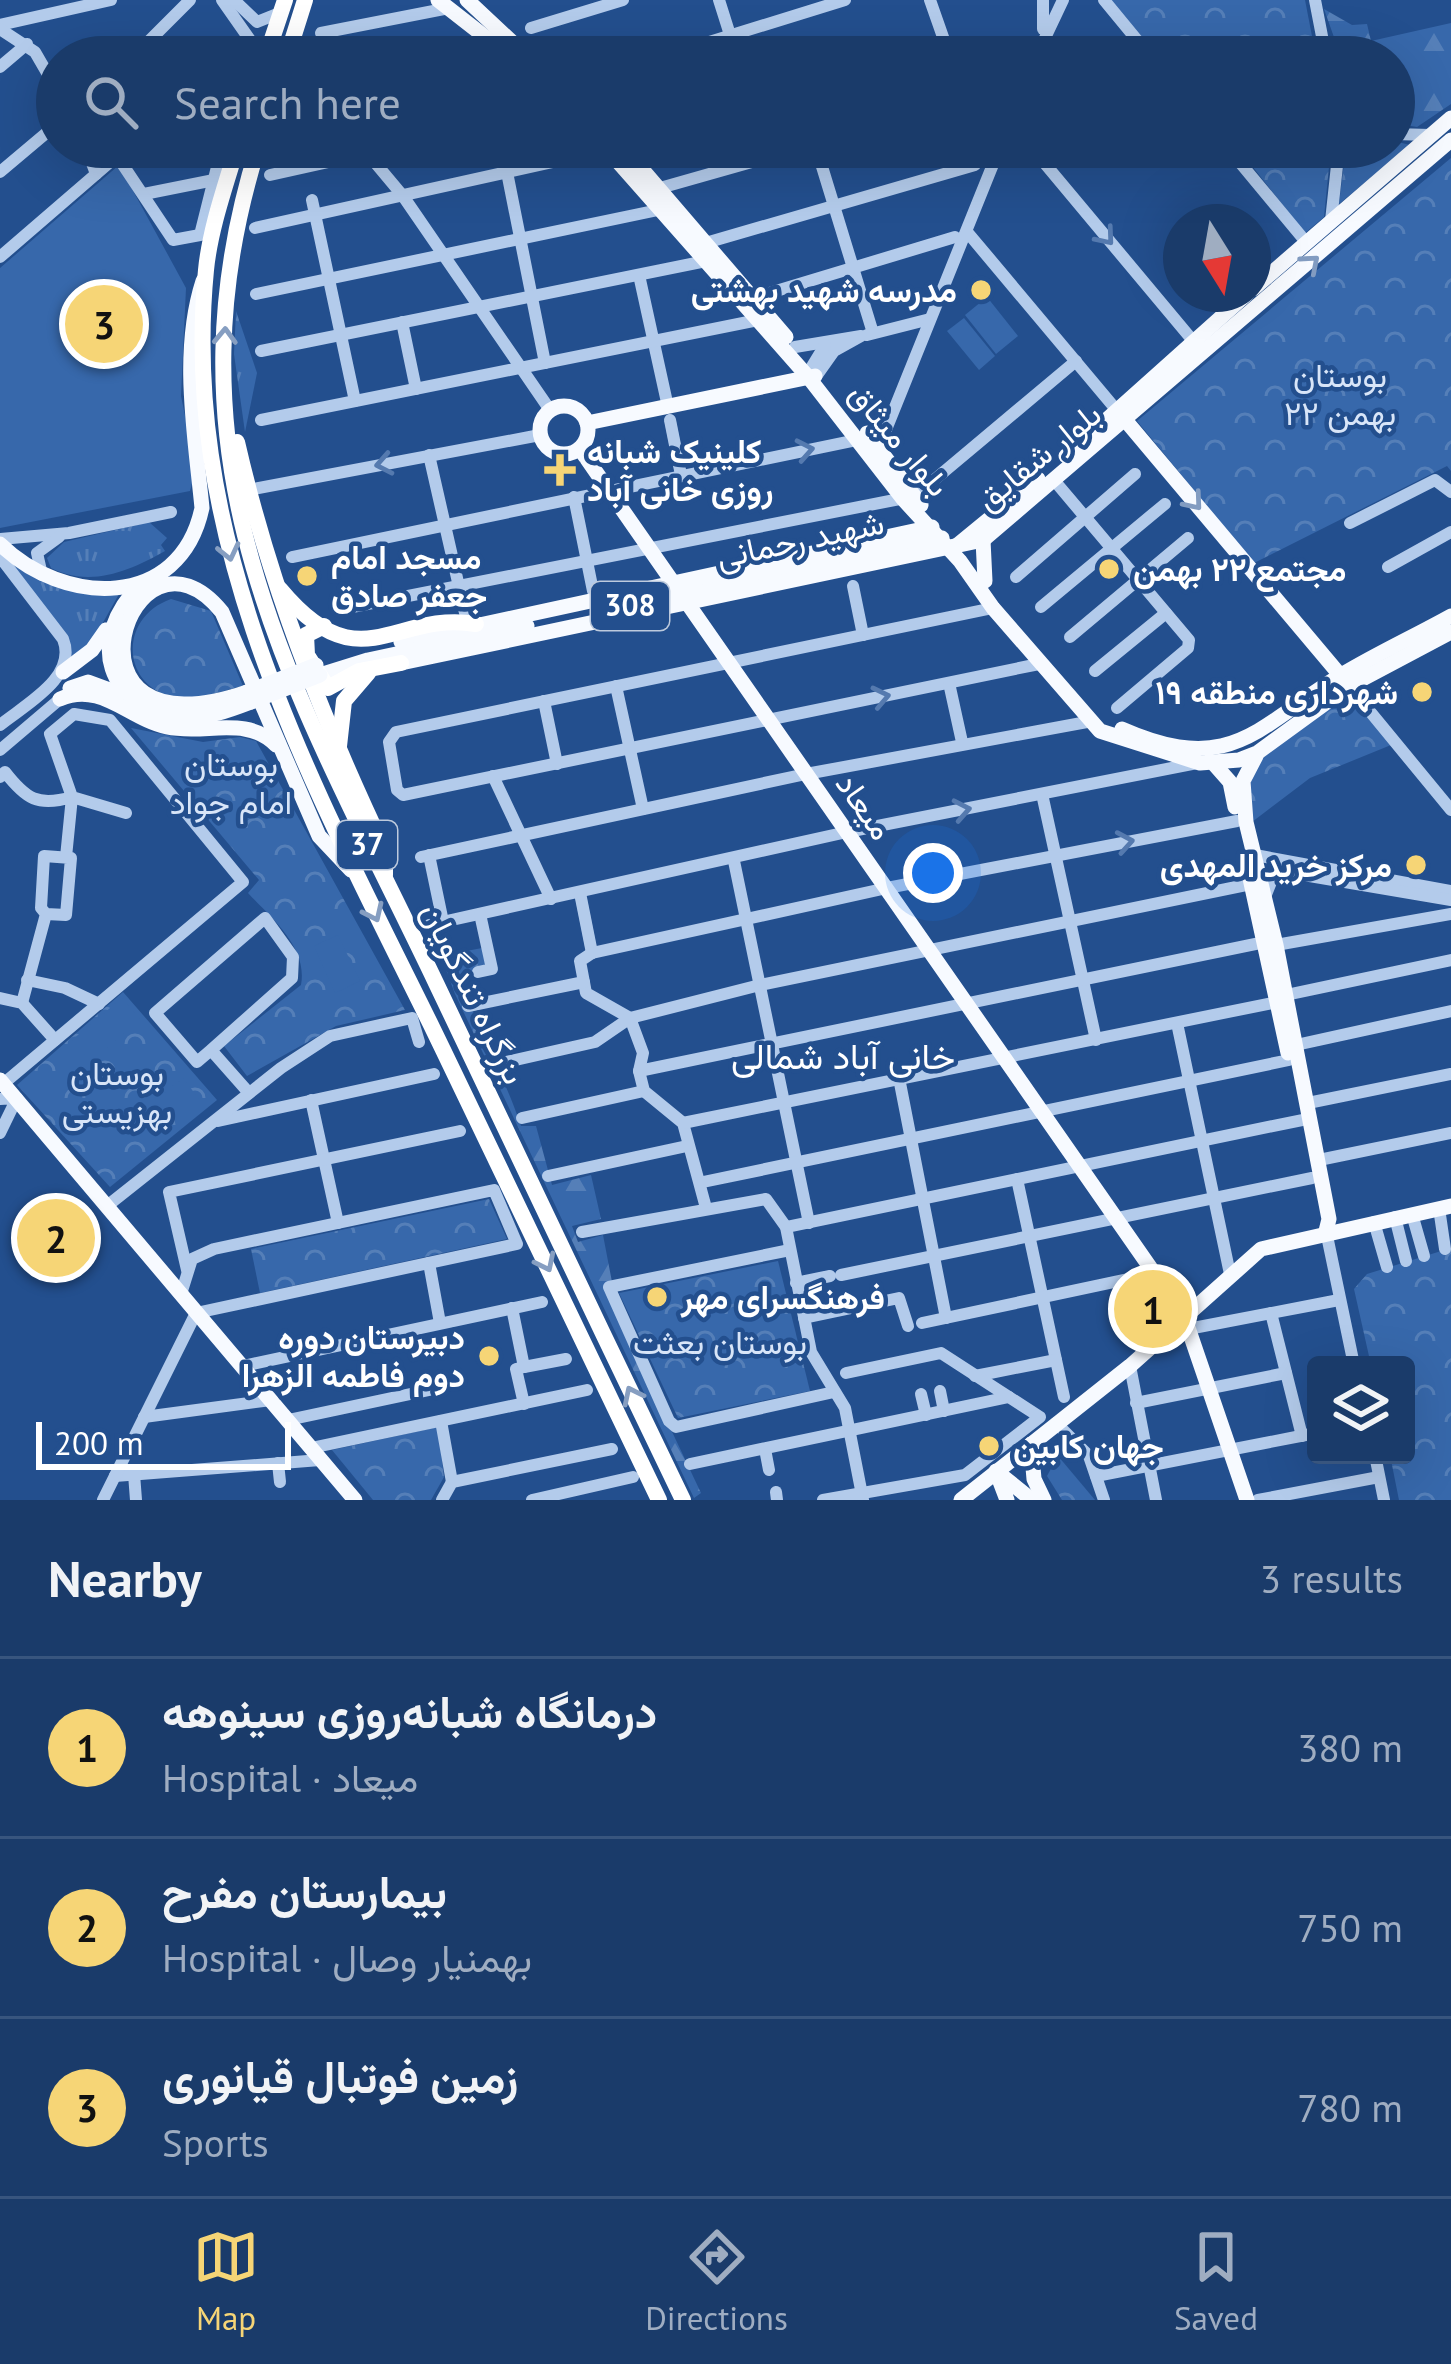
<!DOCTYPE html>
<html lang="en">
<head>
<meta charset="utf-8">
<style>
	:root { --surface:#1a3b6a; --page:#234270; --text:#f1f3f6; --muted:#9fadc1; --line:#38557e; --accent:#f6d576 }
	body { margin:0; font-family:"PT Sans",Vazirmatn,sans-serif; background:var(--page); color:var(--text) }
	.controls { position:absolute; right:36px; bottom:36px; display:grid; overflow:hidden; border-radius:12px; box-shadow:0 12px 48px #0002 }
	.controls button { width:108px; height:108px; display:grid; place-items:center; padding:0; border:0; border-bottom:3px solid var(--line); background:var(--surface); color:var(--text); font:60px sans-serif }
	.compass { position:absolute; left:1163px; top:204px; width:108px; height:108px; border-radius:50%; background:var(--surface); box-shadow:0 12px 48px #0002; rotate:169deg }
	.scale { position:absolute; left:36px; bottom:30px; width:255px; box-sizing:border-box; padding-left:12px; border:6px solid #fff; border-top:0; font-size:33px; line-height:42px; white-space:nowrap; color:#fff; -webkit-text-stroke:9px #234f8e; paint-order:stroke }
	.you { position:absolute; left:933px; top:873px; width:42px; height:42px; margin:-30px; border:9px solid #fff; border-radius:50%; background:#1a73e8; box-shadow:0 0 0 18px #1a73e833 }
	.badge { display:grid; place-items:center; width:78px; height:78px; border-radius:50%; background:var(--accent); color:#111; font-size:39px; font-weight:700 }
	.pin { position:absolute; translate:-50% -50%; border:6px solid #fff; box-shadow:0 3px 12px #0006 }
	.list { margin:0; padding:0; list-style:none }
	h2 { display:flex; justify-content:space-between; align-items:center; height:156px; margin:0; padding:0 48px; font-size:51px }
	h2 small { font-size:39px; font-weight:400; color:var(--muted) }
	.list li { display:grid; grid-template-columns:78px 1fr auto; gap:36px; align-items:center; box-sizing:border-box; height:180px; padding:0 48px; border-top:3px solid var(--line) }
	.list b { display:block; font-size:45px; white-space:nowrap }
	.list p { margin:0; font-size:39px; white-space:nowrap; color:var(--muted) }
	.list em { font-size:39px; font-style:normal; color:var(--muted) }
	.icon { flex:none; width:66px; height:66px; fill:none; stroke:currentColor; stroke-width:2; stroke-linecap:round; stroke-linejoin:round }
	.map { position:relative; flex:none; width:1451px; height:1500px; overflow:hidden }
	.search { position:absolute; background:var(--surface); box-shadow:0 12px 48px #0002; left:36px; right:36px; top:36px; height:132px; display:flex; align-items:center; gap:30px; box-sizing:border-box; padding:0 42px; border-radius:66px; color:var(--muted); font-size:45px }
	.sheet { height:696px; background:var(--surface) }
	nav { display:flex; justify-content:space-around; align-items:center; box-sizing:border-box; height:168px; border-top:3px solid var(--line); background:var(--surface); font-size:33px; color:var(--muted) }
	nav a { display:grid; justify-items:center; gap:6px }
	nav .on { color:var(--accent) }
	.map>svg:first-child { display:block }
</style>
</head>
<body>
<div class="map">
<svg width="1451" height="1500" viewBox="0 0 1451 1500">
	<defs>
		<pattern id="grass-tufts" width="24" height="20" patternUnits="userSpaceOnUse" patternTransform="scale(3)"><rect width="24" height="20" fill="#3768ab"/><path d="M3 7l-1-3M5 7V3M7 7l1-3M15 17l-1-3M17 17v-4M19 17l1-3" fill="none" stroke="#557fb8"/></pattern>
		<pattern id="forest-firs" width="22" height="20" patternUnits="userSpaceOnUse" patternTransform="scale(3)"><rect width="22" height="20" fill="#3768ab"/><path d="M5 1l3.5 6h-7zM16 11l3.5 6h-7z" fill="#557fb8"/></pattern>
		<pattern id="park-crowns" width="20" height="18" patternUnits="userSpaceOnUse" patternTransform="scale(3)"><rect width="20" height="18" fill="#3768ab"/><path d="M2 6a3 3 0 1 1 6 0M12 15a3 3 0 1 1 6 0" fill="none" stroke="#557fb8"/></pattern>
	</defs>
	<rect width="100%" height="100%" fill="#234f8e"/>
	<g fill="url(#grass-tufts)">
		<polygon points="236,311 257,373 245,432 234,354"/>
		<path d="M149,522l18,16 -6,7 4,6c-35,20 -75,37 -114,17l-4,-10 17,-16z"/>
		<path d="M0,552c36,33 71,44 119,42l-23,41 -24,26 -7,-27z"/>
	</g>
	<g fill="url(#forest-firs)">
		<polygon points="1324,9 1352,25 1367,24 1371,41 1451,23 1451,104 1417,127 1394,123 1394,57 1341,57"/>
		<path d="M482,948l4,19 -24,10c16,59 40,92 59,149h15l16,59 39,-10 10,44 -29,7 6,16 25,-7 9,47 -9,4 98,207 -7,5 -239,-504 -14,-38z"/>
	</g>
	<g fill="url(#park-crowns)">
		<polygon points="1109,0 1305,0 1316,57 1158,57"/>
		<polygon points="1394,141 1410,145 1339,204 1346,147 1394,147"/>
		<polygon points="1237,147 1331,147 1324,217 1305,233"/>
		<polygon points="1451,158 1451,471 1447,466 1254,563 1137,421"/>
		<path d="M171,599l40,12 32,75c-19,4 -47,15 -65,12 -57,-9 -61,-80 -7,-99z"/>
		<path d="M1345,706l16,4 30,35 -81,33 -58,44c-1,-16 -5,-33 1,-48 12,-28 63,-67 92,-68z"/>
		<path d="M131,728l72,14 37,-5 16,4 149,269 -69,16 -89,50 -23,-30 77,-61c7,-38 -29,-66 -53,-92l11,-13z"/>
		<polygon points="123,992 217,1100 110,1187 17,1085"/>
		<polygon points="489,1199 507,1239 260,1293 251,1249"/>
		<polygon points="1451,1248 1451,1500 1399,1500 1390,1455 1406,1455 1406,1365 1371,1365 1354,1289 1367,1274"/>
		<polygon points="778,1261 810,1391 678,1418 619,1293"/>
		<polygon points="438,1427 444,1477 431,1500 373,1500 332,1450"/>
		<polygon points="1058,1456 1095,1500 1062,1500 1047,1476"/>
	</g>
	<g fill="#3768ab">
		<polygon points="119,165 186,288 181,396 196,469 190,491 0,528 0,268"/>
		<polygon points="987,297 1018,336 996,354 965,315"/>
		<polygon points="964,318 995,356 979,370 947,331"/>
		<polygon points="338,935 360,981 335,993 314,946"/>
		<polygon points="122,998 140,1019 91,1062 72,1040"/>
		<polygon points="183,1078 199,1099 171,1120 155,1100"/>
	</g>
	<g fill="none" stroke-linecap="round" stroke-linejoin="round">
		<g stroke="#b3cbeb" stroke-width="12">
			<polyline points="222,0 262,57"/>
			<polyline points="234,0 257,22 277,14"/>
			<polyline points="719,0 737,57"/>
			<polyline points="930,0 950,57"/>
			<polyline points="1043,0 1043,29"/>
			<polyline points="1104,0 1151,57"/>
			<polyline points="1315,0 1326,57"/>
			<polyline points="0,25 111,0"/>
			<polyline points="531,28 623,0"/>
			<polyline points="0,29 35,52 57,90"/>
			<polyline points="321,33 449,8"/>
			<polyline points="133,57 190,0"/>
			<polyline points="196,57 245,47"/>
			<polyline points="661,57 845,0"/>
			<polyline points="904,57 946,45"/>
			<polyline points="1036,57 1063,0"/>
			<polyline points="0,67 27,44"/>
			<polyline points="1394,134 1430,135"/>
			<polyline points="86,147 96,174"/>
			<polyline points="362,147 403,196 550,410"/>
			<polyline points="502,147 545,363"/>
			<polyline points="816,147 873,333"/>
			<polyline points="1031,147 1194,342"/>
			<polyline points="1227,147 1306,242"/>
			<polyline points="0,172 57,124"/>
			<polyline points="270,175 396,147"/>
			<polyline points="660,188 805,147"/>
			<polyline points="144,194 214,180"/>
			<polyline points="312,200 355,401"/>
			<polyline points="1331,221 1339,147"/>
			<polyline points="255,228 616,148"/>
			<polyline points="968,233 1119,413"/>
			<polyline points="709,242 975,165 980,147"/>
			<polyline points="0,257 117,156 173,240 200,235 222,147"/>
			<polyline points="639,275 668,407"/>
			<polyline points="256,294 663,209"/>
			<polyline points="753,298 955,237"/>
			<polyline points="402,322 416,389"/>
			<polyline points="867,335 930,319"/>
			<polyline points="795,347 861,336 834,351 817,375"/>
			<polyline points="261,351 706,261"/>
			<polyline points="811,368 825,345"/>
			<polyline points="261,420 758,320"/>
			<polyline points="670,420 681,475"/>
			<polyline points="879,447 1000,147"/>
			<polyline points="429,455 465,613"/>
			<polyline points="1053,479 1189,640 1188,648 1117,708"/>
			<polyline points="248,490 540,435"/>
			<polyline points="574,497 593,591"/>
			<polyline points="1350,523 1435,480 1451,492"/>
			<polyline points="0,539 69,533 171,512"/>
			<path d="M0,557l63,82c15,38 -37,65 -63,86"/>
			<polyline points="292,557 861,439"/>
			<polyline points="1388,567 1451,532"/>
			<polyline points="42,575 37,553 59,537"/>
			<polyline points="1016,577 1135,474"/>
			<polyline points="853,586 863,635"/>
			<polyline points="1041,607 1165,504"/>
			<polyline points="993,608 396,732 389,742 397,790 403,795 1039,664"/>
			<polyline points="342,609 915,496 1076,361"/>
			<polyline points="1070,637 1188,538"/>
			<polyline points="1095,671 1166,613"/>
			<polyline points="949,683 962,742"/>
			<polyline points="616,686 643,809"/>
			<polyline points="1349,686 1451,810"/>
			<polyline points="544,701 557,764"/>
			<polyline points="0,750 60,699"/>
			<polyline points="493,776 551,899"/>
			<path d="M0,777l5,-5c21,27 33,35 67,25l-6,60"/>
			<polyline points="1042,794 1096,1040"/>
			<polyline points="429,855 443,922"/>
			<polyline points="1255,855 1451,891"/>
			<polyline points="421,857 806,774 1087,722"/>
			<polyline points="734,861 809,1223"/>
			<polyline points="580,893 592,953"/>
			<polyline points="1265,897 1273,877 1286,872 1451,900"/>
			<polyline points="429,925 847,832 1197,763"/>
			<polyline points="1276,945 1451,914"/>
			<polyline points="592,953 887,888 1237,821"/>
			<polyline points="592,953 580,961 586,993 630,1018 643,1053 639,1071 644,1091 683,1123 706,1208"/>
			<polyline points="478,972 492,969 480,914"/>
			<polyline points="27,980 65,988 99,1004"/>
			<polyline points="1286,995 1451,960"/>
			<polyline points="0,998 22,1003 55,1040"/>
			<polyline points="22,1003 46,914 41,908 44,856 71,858 66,915 46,914"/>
			<polyline points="468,1006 584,982"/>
			<polyline points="1177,1023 1230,1274"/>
			<polyline points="1296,1045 1451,1011"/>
			<polyline points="211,1050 292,978 293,957 265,918 155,1013 197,1062 211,1050 249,1093"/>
			<polyline points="497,1064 595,1042 630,1018 760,985 1251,884"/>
			<polyline points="639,1071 1265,942"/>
			<polyline points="899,1078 946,1318"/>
			<polyline points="3,1084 243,882 110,720 74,714 50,734 72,797 126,813"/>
			<polyline points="0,1099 17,1098 0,1133"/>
			<polyline points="311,1100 338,1223"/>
			<polyline points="1308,1103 1451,1074"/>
			<polyline points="522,1118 644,1091"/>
			<polyline points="218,1121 434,1074"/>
			<polyline points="683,1123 1277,1002"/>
			<polyline points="1319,1160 1451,1133"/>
			<polyline points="548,1176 687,1146"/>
			<polyline points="1017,1179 1064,1397"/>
			<polyline points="703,1182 1289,1060"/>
			<polyline points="107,1206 281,1068 330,1036 412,1018 419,1042"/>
			<polyline points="1439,1208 1445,1249"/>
			<polyline points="1412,1214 1424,1256"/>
			<polyline points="1395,1217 1406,1261"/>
			<polyline points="1374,1222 1387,1267"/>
			<polyline points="786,1227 1302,1120"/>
			<polyline points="1326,1231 1354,1365"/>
			<polyline points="582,1232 766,1199 786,1227 811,1352 845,1408 863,1500"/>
			<polyline points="790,1250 609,1287 669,1421 676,1427 834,1392"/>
			<polyline points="429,1263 440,1323"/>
			<polyline points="187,1270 169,1192 460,1131"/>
			<polyline points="841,1275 1312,1178"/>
			<polyline points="796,1283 830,1276"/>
			<polyline points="512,1308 524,1367 516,1369 524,1404"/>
			<polyline points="1271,1313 1302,1436"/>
			<polyline points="804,1318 899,1298 908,1326"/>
			<polyline points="922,1323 1152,1274"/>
			<polyline points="1188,1329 1339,1300"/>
			<polyline points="243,1366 542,1302"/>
			<polyline points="1130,1366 1156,1500"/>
			<polyline points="524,1367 566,1359"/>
			<polyline points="975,1376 1056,1360"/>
			<polyline points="940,1391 944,1411"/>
			<polyline points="921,1394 926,1415"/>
			<polyline points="1136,1403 1286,1373"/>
			<polyline points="144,1417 271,1400"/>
			<polyline points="288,1420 434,1389"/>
			<polyline points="441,1421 452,1482"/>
			<polyline points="1056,1423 1089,1456 1104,1500"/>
			<polyline points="311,1448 587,1390"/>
			<polyline points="765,1449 769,1470"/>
			<polyline points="1375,1455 1384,1500"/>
			<polyline points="278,1463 280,1482"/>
			<polyline points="690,1464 1009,1397"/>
			<polyline points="134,1474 136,1500"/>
			<polyline points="115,1476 320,1460"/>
			<polyline points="1096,1476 1316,1433"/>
			<polyline points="776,1492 777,1500"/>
			<polyline points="103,1500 196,1313 517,1244 494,1190 214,1249 192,1259 181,1294"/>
			<polyline points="442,1500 452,1482 612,1449"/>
			<polyline points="532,1500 633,1477"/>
			<polyline points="823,1500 965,1475 1040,1417 941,1353 846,1373"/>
			<polyline points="1258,1500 1379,1477"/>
		</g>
		<g stroke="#f7faff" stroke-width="15">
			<polyline points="438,0 511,57"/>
			<polyline points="467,0 528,57"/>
			<polyline points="605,147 809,378 903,499 960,561 993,608 1100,731 1200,763 1239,760 1257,753 1349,686 1451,632"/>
			<polyline points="623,147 786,337"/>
			<polyline points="1253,289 1451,118"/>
			<circle cx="564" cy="430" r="24"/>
			<polyline points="1121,415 1345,681"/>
			<polyline points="587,423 815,376"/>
			<polyline points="867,433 921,505"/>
			<polyline points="580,449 1184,1316 1247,1500"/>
			<polyline points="1066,456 1247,294"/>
			<polyline points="983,540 985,581"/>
			<path d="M0,544c63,62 180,67 202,-36 -7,-73 -22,-156 1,-227"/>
			<polyline points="955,547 1038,479"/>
			<path d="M141,584c-56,55 -36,127 46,132 23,2 43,-6 64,-14"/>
			<polyline points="674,597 942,538"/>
			<polyline points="401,642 932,527"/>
			<polyline points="401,663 983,540 1451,140"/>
			<polyline points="63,672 92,650 106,630"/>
			<polyline points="320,675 368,660 527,626"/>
			<polyline points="70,688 88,682 126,696"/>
			<path d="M247,692c-203,70 -116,-192 -25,-80l97,224 32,34"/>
			<path d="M60,699c41,-18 69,20 107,28 38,8 80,-12 109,18"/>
			<path d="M1122,729c111,49 136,-4 221,-55 35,-21 72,-38 108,-58"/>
			<polyline points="1256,756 1243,781 1246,822 1276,945 1329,1219 1326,1231"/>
			<polyline points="1215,765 1230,782 1235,807"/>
			<polyline points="1246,860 1288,1053"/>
			<polyline points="0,1080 355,1500"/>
			<polyline points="1031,1444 1034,1479 1044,1500"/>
			<polyline points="961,1500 1130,1366 1261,1249 1451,1206"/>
			<polyline points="1007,1500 996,1471 1032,1500"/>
		</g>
		<g stroke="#fff" stroke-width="16">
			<polyline points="266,57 285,0"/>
			<polyline points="287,57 305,0"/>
			<path d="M237,147c-12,40 -27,82 -31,123 -27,276 108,517 225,755 77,158 152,317 228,475"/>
			<path d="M258,147c-103,327 43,553 178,836 82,173 164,345 247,517"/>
			<path d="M237,442c33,144 85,276 148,409v24"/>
			<path d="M280,589c80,96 114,21 196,35"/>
			<polyline points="324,626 306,635 307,655 328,688 359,671 401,663"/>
			<polyline points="339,746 344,701 368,673"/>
		</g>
		<g stroke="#f7faff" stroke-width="15">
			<polyline points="247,692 316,665"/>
			<polyline points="251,702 320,675"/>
		</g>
	</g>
	<defs><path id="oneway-chevron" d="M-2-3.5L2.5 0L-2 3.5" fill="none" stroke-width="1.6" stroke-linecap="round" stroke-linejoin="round" transform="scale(3)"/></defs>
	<g stroke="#557aaf">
		<use href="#oneway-chevron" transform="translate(1106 237) rotate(50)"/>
		<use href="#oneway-chevron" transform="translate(805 450) rotate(-11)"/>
		<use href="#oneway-chevron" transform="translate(384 464) rotate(169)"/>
		<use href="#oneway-chevron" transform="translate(881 697) rotate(-12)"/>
		<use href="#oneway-chevron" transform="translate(962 810) rotate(-11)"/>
		<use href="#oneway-chevron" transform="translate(1125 842) rotate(-10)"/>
	</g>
	<g stroke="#829cc1">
		<use href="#oneway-chevron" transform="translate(1311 263) rotate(-41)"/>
		<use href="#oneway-chevron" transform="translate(1194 502) rotate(50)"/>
	</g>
	<g stroke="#869ec1">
		<use href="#oneway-chevron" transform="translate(225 336) rotate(-88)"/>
		<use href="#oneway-chevron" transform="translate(229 552) rotate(77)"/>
		<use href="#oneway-chevron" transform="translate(374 913) rotate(65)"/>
		<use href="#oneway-chevron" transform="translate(546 1263) rotate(64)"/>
		<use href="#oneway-chevron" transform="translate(632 1395) rotate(-116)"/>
	</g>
	<g fill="#f6d576" stroke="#234f8e" stroke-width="4.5">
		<circle cx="981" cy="290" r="12"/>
		<path d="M554 452h12v12h12v12h-12v12h-12v-12h-12v-12h12z"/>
		<circle cx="1109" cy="569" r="12"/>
		<circle cx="307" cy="576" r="12"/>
		<circle cx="1422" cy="692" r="12"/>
		<circle cx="1416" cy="865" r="12"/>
		<circle cx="657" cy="1297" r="12"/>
		<circle cx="489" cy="1356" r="12"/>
		<circle cx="989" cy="1446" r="12"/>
	</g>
	<g text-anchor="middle" stroke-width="9" stroke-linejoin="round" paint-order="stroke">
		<g fill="#234f8e" stroke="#bdcadd" stroke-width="3">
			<rect x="591" y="582" width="78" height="48" rx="9"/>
			<rect x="337" y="821" width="60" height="48" rx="9"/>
		</g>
		<g font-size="30" font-weight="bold" fill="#fff">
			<text x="630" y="616">308</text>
			<text x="367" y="855">37</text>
		</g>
		<g font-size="33" font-weight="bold" fill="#fff" stroke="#234f8e" text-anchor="start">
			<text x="957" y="302" text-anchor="end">مدرسه شهید بهشتی</text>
			<text x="587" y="463">کلینیک شبانه<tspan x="587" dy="38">روزی خانی آباد</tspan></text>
			<text x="331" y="569">مسجد امام<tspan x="331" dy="38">جعفر صادق</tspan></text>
			<text x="1133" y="581">مجتمع ۲۲ بهمن</text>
			<text x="1398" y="704" text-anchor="end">شهرداری منطقه ۱۹</text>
			<text x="1392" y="877" text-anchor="end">مرکز خرید المهدی</text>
			<text x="681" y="1309">فرهنگسرای مهر</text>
			<text x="465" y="1349" text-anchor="end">دبیرستان دوره<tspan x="465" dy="38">دوم فاطمه الزهرا</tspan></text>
			<text x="1013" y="1458">جهان کابین</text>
		</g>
		<g font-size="33" fill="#d8e5f8" stroke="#234f8e">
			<text x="1340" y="387">بوستان<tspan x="1340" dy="38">۲۲ بهمن</tspan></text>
			<text x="231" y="776">بوستان<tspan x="231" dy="38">امام جواد</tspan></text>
			<text x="117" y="1085">بوستان<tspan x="117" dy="38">بهزیستی</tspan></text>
			<text x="720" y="1354">بوستان بعثت</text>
		</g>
		<g font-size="33" fill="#fff" stroke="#234f8e">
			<text transform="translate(900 439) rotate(50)" y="12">بلوار میثاق</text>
			<text transform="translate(1038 456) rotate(-39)" y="12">بلوار شقایق</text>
			<text transform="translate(800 539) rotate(-12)" y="12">شهید رحمانی</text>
			<text transform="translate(865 806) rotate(55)" y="12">میعاد</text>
			<text transform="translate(474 993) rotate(64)" y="12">بزرگراه تندگویان</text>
		</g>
		<g font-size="36" fill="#fff" stroke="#234f8e">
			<text x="843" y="1069">خانی آباد شمالی</text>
		</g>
	</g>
</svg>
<div class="controls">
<button><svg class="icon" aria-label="layers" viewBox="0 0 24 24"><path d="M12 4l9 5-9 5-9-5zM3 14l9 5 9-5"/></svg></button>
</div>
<svg class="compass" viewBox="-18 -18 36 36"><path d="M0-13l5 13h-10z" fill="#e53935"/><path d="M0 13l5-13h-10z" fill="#9fadc1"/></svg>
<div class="scale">200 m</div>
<div class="you"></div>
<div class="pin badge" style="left:1153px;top:1309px">1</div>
<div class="pin badge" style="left:56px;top:1238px">2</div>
<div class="pin badge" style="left:104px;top:324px">3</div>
<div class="search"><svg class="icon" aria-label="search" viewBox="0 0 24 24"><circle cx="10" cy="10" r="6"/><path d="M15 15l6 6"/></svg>Search here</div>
</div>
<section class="sheet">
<h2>Nearby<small>3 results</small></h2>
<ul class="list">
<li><span class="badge">1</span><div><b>درمانگاه شبانه‌روزی سینوهه</b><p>Hospital · میعاد</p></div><em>380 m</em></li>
<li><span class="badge">2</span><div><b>بیمارستان مفرح</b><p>Hospital · بهمنیار وصال</p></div><em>750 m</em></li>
<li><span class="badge">3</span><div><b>زمین فوتبال قیانوری</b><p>Sports</p></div><em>780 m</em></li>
</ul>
</section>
<nav>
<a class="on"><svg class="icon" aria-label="map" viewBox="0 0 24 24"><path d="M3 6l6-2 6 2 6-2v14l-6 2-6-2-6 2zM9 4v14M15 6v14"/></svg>Map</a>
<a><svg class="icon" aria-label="directions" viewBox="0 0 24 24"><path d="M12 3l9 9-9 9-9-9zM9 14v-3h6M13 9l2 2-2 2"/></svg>Directions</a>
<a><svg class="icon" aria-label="saved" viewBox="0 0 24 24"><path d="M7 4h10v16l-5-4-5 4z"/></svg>Saved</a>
</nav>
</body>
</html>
